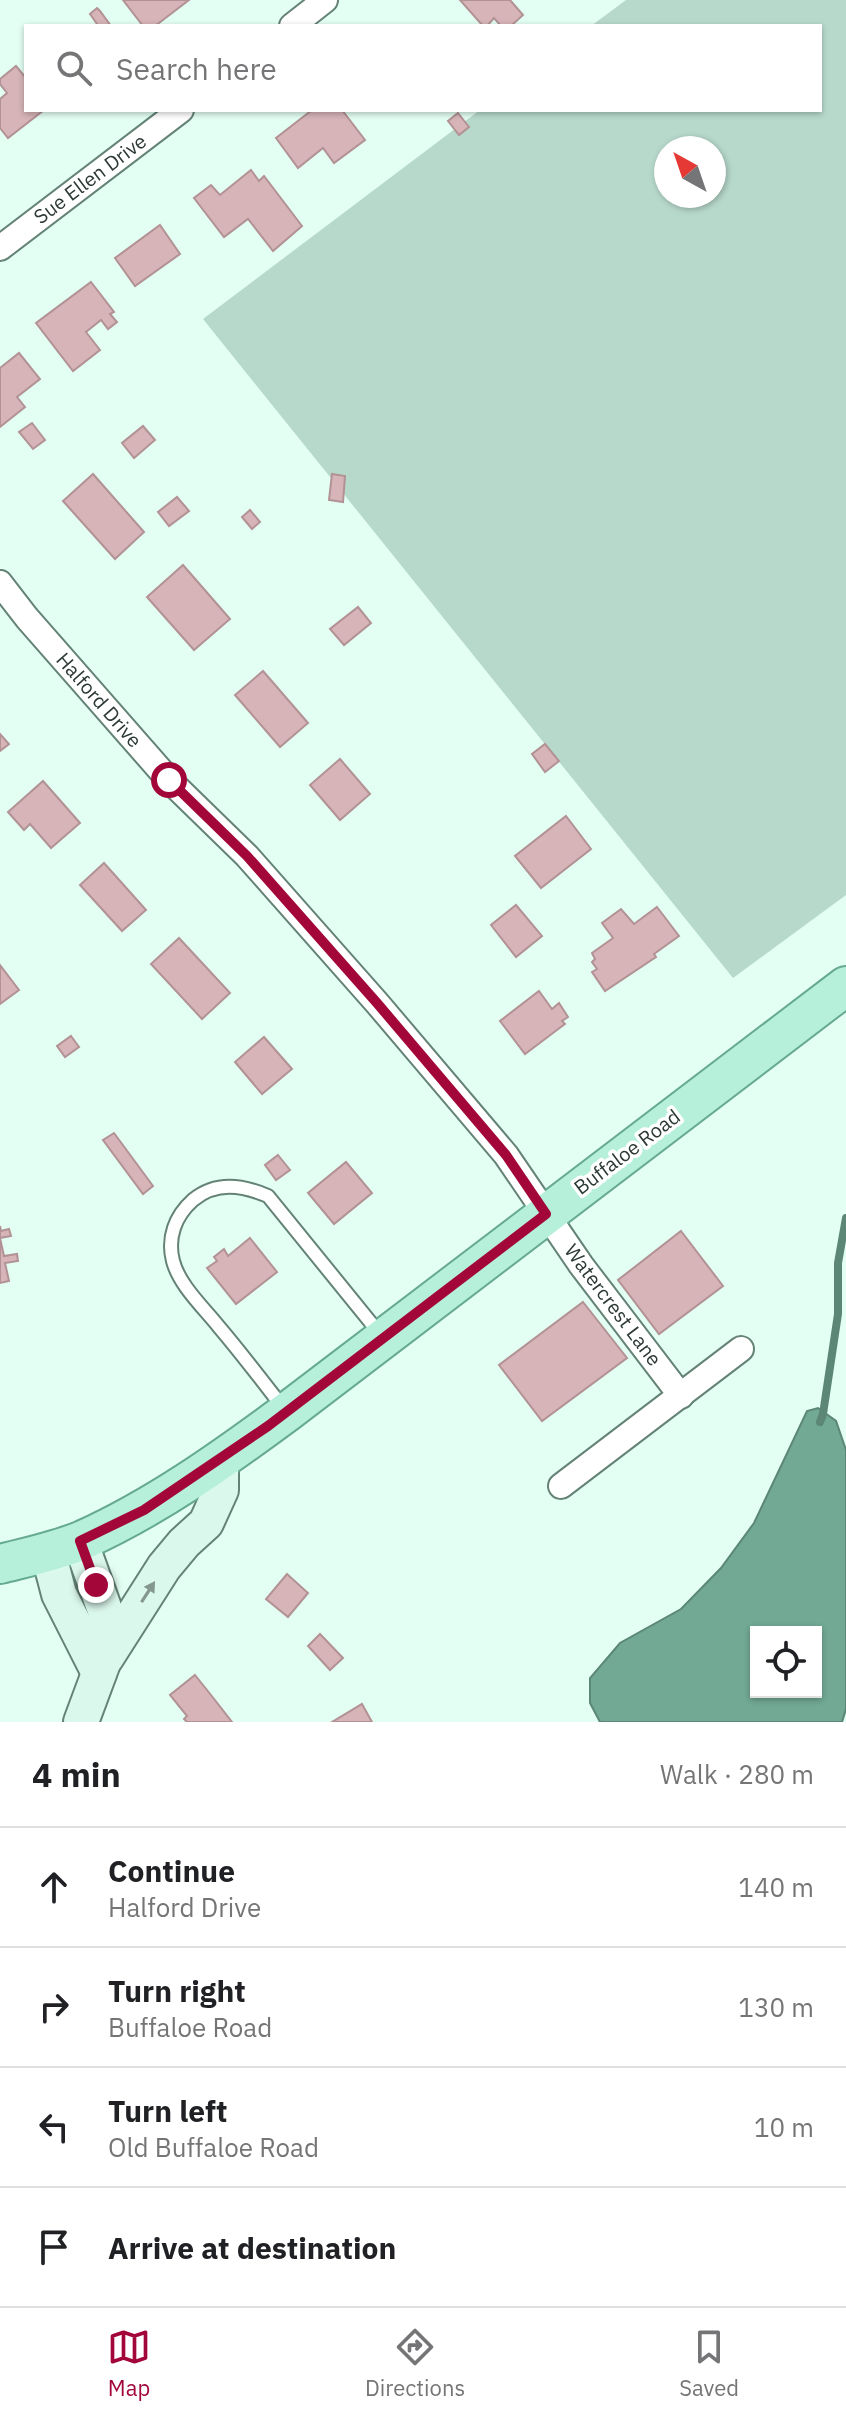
<!DOCTYPE html>
<html lang="en">
<head>
<meta charset="utf-8">
<style>
	:root { --surface:#fff; --page:#f2f2f2; --text:#202124; --muted:#757577; --line:#e0e0e0; --accent:#a3073a }
	body { margin:0; font-family:"IBM Plex Sans",sans-serif; background:var(--page); color:var(--text) }
	.controls { position:absolute; right:24px; bottom:24px; display:grid; overflow:hidden; border-radius:0px; box-shadow:0 2px 6px #0004 }
	.controls button { width:72px; height:72px; display:grid; place-items:center; padding:0; border:0; border-bottom:2px solid var(--line); background:var(--surface); color:var(--text); font:40px sans-serif }
	.compass { position:absolute; left:654px; top:136px; width:72px; height:72px; border-radius:50%; background:var(--surface); box-shadow:0 2px 6px #0004; rotate:320deg }
	.stop { position:absolute; width:24px; height:24px; margin:-18px; border:6px solid #a3073a; border-radius:50%; background:#fff }
	.stop.end { background:#a3073a; border-color:#fff; box-shadow:0 2px 8px #0008 }
	.list { margin:0; padding:0; list-style:none }
	h2 { display:flex; justify-content:space-between; align-items:center; height:104px; margin:0; padding:0 32px; font-size:34px }
	h2 small { font-size:26px; font-weight:400; color:var(--muted) }
	.list li { display:grid; grid-template-columns:52px 1fr auto; gap:24px; align-items:center; box-sizing:border-box; height:120px; padding:0 32px; border-top:2px solid var(--line) }
	.list b { display:block; font-size:30px; white-space:nowrap }
	.list p { margin:0; font-size:26px; white-space:nowrap; color:var(--muted) }
	.list em { font-size:26px; font-style:normal; color:var(--muted) }
	.icon { flex:none; width:44px; height:44px; fill:none; stroke:currentColor; stroke-width:2; stroke-linecap:round; stroke-linejoin:round }
	.map { position:relative; flex:none; width:846px; height:1722px; overflow:hidden }
	.search { position:absolute; background:var(--surface); box-shadow:0 2px 6px #0004; left:24px; right:24px; top:24px; height:88px; display:flex; align-items:center; gap:20px; box-sizing:border-box; padding:0 28px; border-radius:0px; color:var(--muted); font-size:30px }
	.sheet { height:584px; background:var(--surface) }
	nav { display:flex; justify-content:space-around; align-items:center; box-sizing:border-box; height:112px; border-top:2px solid var(--line); background:var(--surface); font-size:22px; color:var(--muted) }
	nav a { display:grid; justify-items:center; gap:4px }
	nav .on { color:var(--accent) }
	.map>svg:first-child { display:block }
</style>
</head>
<body>
<div class="map">
<svg width="846" height="1722" viewBox="0 0 846 1722">
	<rect width="100%" height="100%" fill="#e3fef3"/>
	<path fill="#b7d9cb" fill-rule="evenodd" d="M626,0h220v895l-113,83 -530,-659 277,-209h340v-84h-229zM666,148h48v48h-48z"/>
	<path fill="#71a994" stroke="#5c8777" stroke-width="2" fill-rule="evenodd" d="M818,1408l18,13 10,29v259l-4,13h-242l-10,-19v-25l30,-35 61,-34 40,-41 33,-45 53,-112zM756,1632h60v60h-60z"/>
	<g fill="none" stroke-linecap="round" stroke-linejoin="round">
		<polyline stroke="#5c8777" stroke-width="8" points="820,1422 823,1414 838,1314 838,1263 846,1218"/>
	</g>
	<g fill="#d6b4b7" stroke="#b29294" stroke-width="2">
		<polygon points="123,0 189,0 155,26 143,26"/>
		<polygon points="460,0 510,0 523,15 511,26 501,26 494,18 487,26 483,26"/>
		<polygon points="97,8 100,11 111,26 94,26 97,24 90,14"/>
		<polygon points="16,66 26,78 26,110 44,110 8,138 0,128 0,99 7,93 0,84 0,79"/>
		<polygon points="312,110 342,110 365,140 334,163 323,148 298,168 276,138"/>
		<polygon points="458,113 469,127 459,135 448,121"/>
		<polygon points="251,170 259,181 264,176 302,226 273,251 248,219 224,237 194,198 211,185 220,195"/>
		<polygon points="160,225 180,254 135,286 115,258"/>
		<polygon points="91,282 114,312 110,314 117,322 108,329 101,320 86,332 100,350 73,371 36,323"/>
		<polygon points="19,353 40,379 17,397 25,407 0,427 0,368"/>
		<polygon points="32,423 45,440 33,449 19,432"/>
		<polygon points="143,426 155,440 134,458 122,443"/>
		<polygon points="93,474 144,532 115,559 63,501"/>
		<polygon points="332,474 345,476 343,502 329,500"/>
		<polygon points="177,497 189,511 169,526 158,512"/>
		<polygon points="250,510 260,522 252,529 242,517"/>
		<polygon points="183,565 230,619 194,650 147,597"/>
		<polygon points="358,607 371,623 344,645 330,629"/>
		<polygon points="263,671 308,723 280,747 235,695"/>
		<polygon points="0,734 9,744 0,751"/>
		<polygon points="545,744 559,761 545,772 532,754"/>
		<polygon points="340,759 370,794 340,820 310,785"/>
		<polygon points="43,781 80,823 51,848 30,824 24,830 8,812"/>
		<polygon points="566,816 591,849 541,888 515,856"/>
		<polygon points="104,863 146,910 122,931 80,885"/>
		<polygon points="516,905 542,936 516,957 491,925"/>
		<polygon points="657,907 679,936 654,954 656,957 605,991 592,972 597,969 592,962 595,959 592,953 613,938 602,923 621,909 634,924"/>
		<polygon points="179,938 230,993 202,1019 151,964"/>
		<polygon points="0,965 19,990 0,1004"/>
		<polygon points="539,991 552,1009 559,1003 568,1017 562,1021 565,1024 525,1054 500,1021"/>
		<polygon points="71,1036 79,1047 65,1057 57,1046"/>
		<polygon points="264,1037 292,1069 262,1094 235,1062"/>
		<polygon points="114,1133 153,1186 143,1194 103,1140"/>
		<polygon points="278,1155 290,1170 276,1180 265,1165"/>
		<polygon points="346,1162 372,1193 334,1224 308,1193"/>
		<polygon points="0,1226 1,1231 9,1229 11,1236 0,1238 4,1256 17,1254 18,1261 5,1263 9,1281 0,1283"/>
		<polygon points="681,1231 723,1286 659,1334 618,1280"/>
		<polygon points="250,1238 277,1272 236,1304 207,1268 217,1261 214,1257 224,1249 228,1256"/>
		<polygon points="583,1302 627,1358 542,1421 499,1365"/>
		<polygon points="287,1574 308,1593 288,1617 266,1599"/>
		<polygon points="320,1634 343,1658 330,1670 308,1646"/>
		<polygon points="195,1675 211,1695 232,1722 187,1722 184,1719 187,1716 170,1695"/>
		<polygon points="362,1704 372,1722 332,1722"/>
	</g>
	<g fill="none" stroke-linecap="round" stroke-linejoin="round">
		<g stroke="#648376" stroke-width="16">
			<path id="lane" d="M285,1410c-22,-28 -43,-56 -66,-83 -15,-19 -40,-42 -46,-66 -6,-23 2,-45 20,-61 23,-19 49,-15 75,-4l112,138"/>
		</g>
		<g stroke="#648376" stroke-width="28">
			<g id="street">
				<polyline points="292,26 325,0"/>
				<polyline points="0,248 181,110"/>
				<polyline points="0,583 27,618 169,780 247,856 377,1003 506,1155 581,1265 681,1396"/>
				<polyline points="561,1486 741,1349"/>
			</g>
		</g>
		<g stroke="#648376" stroke-width="38">
			<g id="secondary">
				<polyline points="80,1541 107,1616 110,1644 81,1722"/>
				<polyline points="48,1552 59,1594 99,1673"/>
				<polyline points="106,1658 164,1567 184,1543 206,1523 221,1490 221,1459"/>
			</g>
		</g>
		<g stroke="#66a991" stroke-width="42">
			<path id="primary" d="M0,1564c28,-7 57,-13 83,-24 73,-33 139,-80 204,-128l559,-426"/>
		</g>
		<use href="#lane" stroke="#fff" stroke-width="12"/>
		<use href="#street" stroke="#fff" stroke-width="24"/>
		<use href="#secondary" stroke="#dbf8ed" stroke-width="34"/>
		<use href="#primary" stroke="#b6f0db" stroke-width="38"/>
	</g>
	<defs><path id="oneway-solid" d="M-6-.8H1V-3.2L6.5 0L1 3.2V.8H-6Z" transform="scale(2)"/></defs>
	<use fill="#849890" href="#oneway-solid" transform="translate(148 1592) rotate(-57)"/>
	<g fill="none" stroke-linecap="round" stroke-linejoin="round">
		<polyline stroke="#a3073a" stroke-width="10" points="96,1585 80,1541 144,1510 268,1426 546,1214 506,1155 377,1003 247,856 169,780"/>
	</g>
	<g text-anchor="middle" stroke-width="7" stroke-linejoin="round" paint-order="stroke">
		<g font-size="20" fill="#2c3934" stroke="#fff">
			<text transform="translate(90 179) rotate(-37)" y="7">Sue Ellen Drive</text>
			<text transform="translate(99 700) rotate(49)" y="7">Halford Drive</text>
			<text transform="translate(627 1152) rotate(-37)" y="7">Buffaloe Road</text>
			<text transform="translate(613 1305) rotate(53)" y="7">Watercrest Lane</text>
		</g>
	</g>
</svg>
<div class="controls">
<button><svg class="icon" aria-label="locate" viewBox="0 0 24 24"><circle cx="12" cy="12" r="6"/><path d="M12 2v4M12 18v4M2 12h4M18 12h4"/></svg></button>
</div>
<svg class="compass" viewBox="-18 -18 36 36"><path d="M0-13l5 13h-10z" fill="#e53935"/><path d="M0 13l5-13h-10z" fill="#757577"/></svg>
<div class="stop" style="left:169px;top:780px"></div>
<div class="stop end" style="left:96px;top:1585px"></div>
<div class="search"><svg class="icon" aria-label="search" viewBox="0 0 24 24"><circle cx="10" cy="10" r="6"/><path d="M15 15l6 6"/></svg>Search here</div>
</div>
<section class="sheet">
<h2>4 min<small>Walk · 280 m</small></h2>
<ul class="list">
<li><svg class="icon" aria-label="ahead" viewBox="0 0 24 24"><path d="M12 20V5M6 11l6-6 6 6"/></svg><div><b>Continue</b><p>Halford Drive</p></div><em>140 m</em></li>
<li><svg class="icon" aria-label="right" viewBox="0 0 24 24"><path d="M7 20v-9h11M14 6l5 5-5 5"/></svg><div><b>Turn right</b><p>Buffaloe Road</p></div><em>130 m</em></li>
<li><svg class="icon" aria-label="left" viewBox="0 0 24 24"><path d="M17 20v-9H6M10 6l-5 5 5 5"/></svg><div><b>Turn left</b><p>Old Buffaloe Road</p></div><em>10 m</em></li>
<li><svg class="icon" aria-label="arrive" viewBox="0 0 24 24"><path d="M6 21V4h12l-3 4 3 4H6"/></svg><div><b>Arrive at destination</b></div></li>
</ul>
</section>
<nav>
<a class="on"><svg class="icon" aria-label="map" viewBox="0 0 24 24"><path d="M3 6l6-2 6 2 6-2v14l-6 2-6-2-6 2zM9 4v14M15 6v14"/></svg>Map</a>
<a><svg class="icon" aria-label="directions" viewBox="0 0 24 24"><path d="M12 3l9 9-9 9-9-9zM9 14v-3h6M13 9l2 2-2 2"/></svg>Directions</a>
<a><svg class="icon" aria-label="saved" viewBox="0 0 24 24"><path d="M7 4h10v16l-5-4-5 4z"/></svg>Saved</a>
</nav>
</body>
</html>
